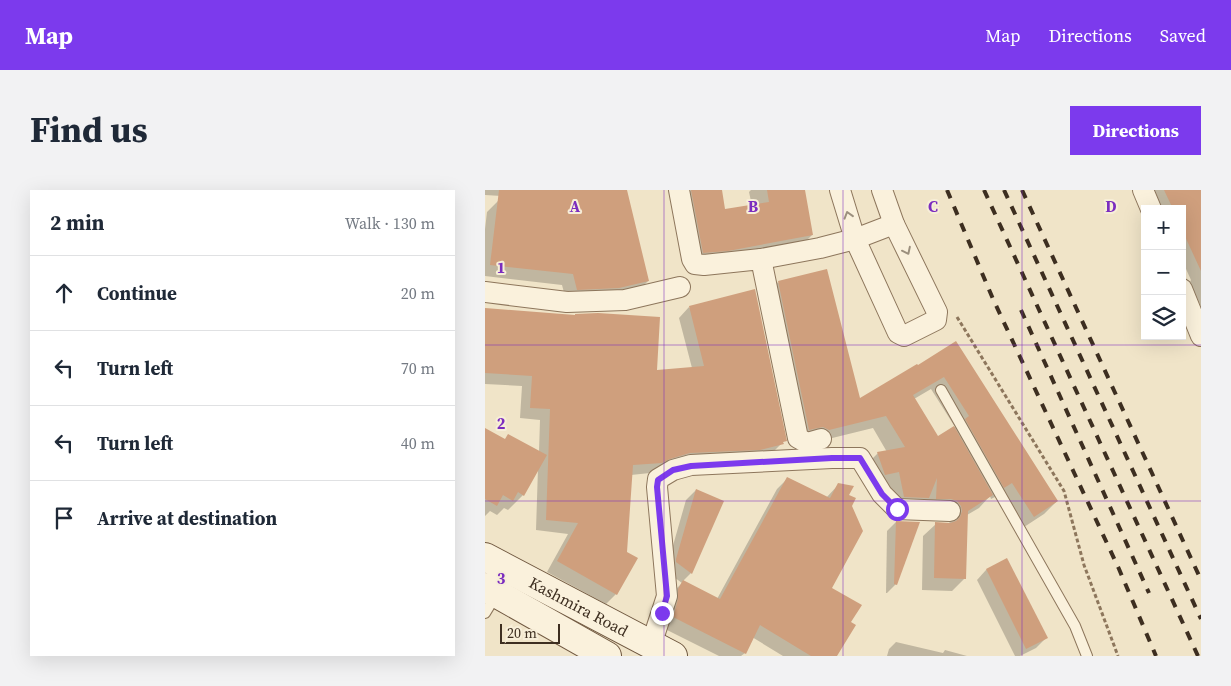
<!DOCTYPE html>
<html lang="en">
<head>
<meta charset="utf-8">
<style>
	:root { --surface:#fff; --page:#f2f2f3; --text:#1f2937; --muted:#747a83; --line:#e0e1e3; --accent:#7c3aed }
	body { margin:0; font-family:"Source Serif 4",serif; background:var(--page); color:var(--text) }
	.controls { position:absolute; right:15px; top:15px; display:grid; overflow:hidden; border-radius:0px; box-shadow:0 5px 20px #0002 }
	.controls button { width:45px; height:45px; display:grid; place-items:center; padding:0; border:0; border-bottom:1px solid var(--line); background:var(--surface); color:var(--text); font:25px sans-serif }
	.scale { position:absolute; left:15px; bottom:12px; width:60px; box-sizing:border-box; padding-left:5px; border:2px solid #3d2e20; border-top:0; font-size:14px; line-height:18px; white-space:nowrap; color:#3d2e20; -webkit-text-stroke:4px #f7eed8; paint-order:stroke }
	.stop { position:absolute; width:15px; height:15px; margin:-11px; border:4px solid #7c3aed; border-radius:50%; background:#fff }
	.stop.end { background:#7c3aed; border-color:#fff; box-shadow:0 1px 5px #0008 }
	.list { margin:0; padding:0; list-style:none }
	h2 { display:flex; justify-content:space-between; align-items:center; height:65px; margin:0; padding:0 20px; font-size:21px }
	h2 small { font-size:16px; font-weight:400; color:var(--muted) }
	.list li { display:grid; grid-template-columns:32px 1fr auto; gap:15px; align-items:center; box-sizing:border-box; height:75px; padding:0 20px; border-top:1px solid var(--line) }
	.list b { display:block; font-size:19px; white-space:nowrap }
	.list em { font-size:16px; font-style:normal; color:var(--muted) }
	.icon { flex:none; width:28px; height:28px; fill:none; stroke:currentColor; stroke-width:2; stroke-linecap:round; stroke-linejoin:round }
	.map { position:relative; flex:none; width:716px; height:466px; overflow:hidden; border-radius:0px }
	header { display:flex; align-items:center; gap:30px; box-sizing:border-box; height:70px; padding:0 25px; background:var(--accent); color:#fff }
	header strong { font-size:24px }
	nav { display:flex; gap:28px; margin-inline-start:auto; font-size:18px }
	.intro { display:flex; align-items:center; justify-content:space-between; box-sizing:border-box; height:120px; padding:0 30px }
	h1 { margin:0; font-size:35px }
	.button { padding:12px 22px; border-radius:0px; background:var(--accent); color:#fff; font-size:18px; font-weight:700 }
	main { display:flex; gap:30px; padding:0 30px }
	aside { flex:1; background:var(--surface); border-radius:0px; box-shadow:0 5px 20px #0002 }
	.map>svg:first-child { display:block }
</style>
</head>
<body>
<header>
<strong>Map</strong>
<nav><a>Map</a><a>Directions</a><a>Saved</a></nav>
</header>
<div class="intro"><h1>Find us</h1><a class="button">Directions</a></div>
<main>
<aside>
<h2>2 min<small>Walk · 130 m</small></h2>
<ul class="list">
<li><svg class="icon" aria-label="ahead" viewBox="0 0 24 24"><path d="M12 20V5M6 11l6-6 6 6"/></svg><div><b>Continue</b></div><em>20 m</em></li>
<li><svg class="icon" aria-label="left" viewBox="0 0 24 24"><path d="M17 20v-9H6M10 6l-5 5 5 5"/></svg><div><b>Turn left</b></div><em>70 m</em></li>
<li><svg class="icon" aria-label="left" viewBox="0 0 24 24"><path d="M17 20v-9H6M10 6l-5 5 5 5"/></svg><div><b>Turn left</b></div><em>40 m</em></li>
<li><svg class="icon" aria-label="arrive" viewBox="0 0 24 24"><path d="M6 21V4h12l-3 4 3 4H6"/></svg><div><b>Arrive at destination</b></div></li>
</ul>
</aside>
<div class="map">
<svg width="716" height="466" viewBox="0 0 716 466">
	<rect width="100%" height="100%" fill="#f0e4c8"/>
	<g fill="#0003" fill-rule="evenodd">
		<polygon points="0,0 141,0 163,91 152,102 81,110 77,95 0,86 0,39 2,22 13,11 32,7 0,5"/>
		<polygon points="206,0 236,0 239,21 267,16 264,2 266,0 319,0 327,45 312,60 203,78 191,15"/>
		<polygon points="665,0 716,0 716,117 705,92 706,90 697,70 697,19 674,19"/>
		<path d="M293,92l81,118 59,-33 38,-24 101,158 -13,13 -23,15 -22,-34 -8,4 -1,-3 -11,12 -12,7 -2,63 -13,13 -30,-1 1,-54 13,-12h14l-2,-5 -57,-9 -26,-44 13,-13 9,-1 -14,-24 -57,14 -12,-2 -38,-145zM446,199l24,38 -17,11 -24,-39z"/>
		<polygon points="204,117 300,250 286,264 173,279 165,283 146,285 131,404 121,414 62,382 83,344 51,340 53,278 38,305 23,320 19,318 12,325 5,321 0,326 0,240 19,250 54,262 55,230 35,228 37,196 0,194 0,119 170,181 207,178 194,128"/>
		<polygon points="303,288 341,308 354,294 363,306 365,316 346,398 365,433 351,466 298,466 267,447 260,463 256,466 234,466 178,438 188,402 197,393 182,382 181,380 201,310 211,300 206,383 198,391 232,409 292,299"/>
		<polygon points="411,332 411,394 402,403 401,403 402,341"/>
		<polygon points="522,370 561,448 551,458 535,466 530,466 492,390 501,380"/>
		<polygon points="411,452 458,463 460,460 482,466 402,466 404,459"/>
	</g>
	<g fill="#cf9f7d">
		<polygon points="14,0 142,0 164,91 134,98 92,100 88,84 5,75"/>
		<polygon points="206,0 237,0 240,19 284,12 282,0 320,0 328,45 243,61 218,63"/>
		<polygon points="679,0 716,0 716,81 697,40 697,19 688,19"/>
		<polygon points="342,79 375,208 432,174 433,175 471,151 573,311 549,327 527,293 519,298 480,229 484,226 459,187 428,205 453,246 469,236 508,305 483,321 481,389 449,388 450,332 465,333 471,331 475,327 477,321 476,316 472,311 466,309 451,309 452,288 444,308 419,307 414,282 400,285 392,262 420,257 401,226 344,240 338,237 333,238 324,240 293,91"/>
		<polygon points="270,99 302,251 298,252 299,254 275,260 205,263 185,269 177,273 148,275 142,362 153,368 132,405 72,371 93,333 61,330 65,219 45,218 47,186 0,183 0,118 90,125 90,124 113,123 175,127 172,180 219,176 204,116"/>
		<polygon points="0,238 20,249 23,244 62,265 39,306 33,302 28,311 18,305 12,316 0,309"/>
		<polygon points="302,287 345,308 353,293 369,296 364,305 371,308 367,316 378,341 347,398 377,415 366,432 371,435 352,466 326,466 275,435 261,464 188,427 193,409 193,399 198,390 235,409"/>
		<polygon points="211,299 239,311 207,384 191,372 191,369"/>
		<polygon points="411,331 435,332 412,395 409,394"/>
		<polygon points="522,368 563,448 541,459 501,379"/>
	</g>
	<g fill="none" stroke-linecap="round" stroke-linejoin="round">
		<g stroke="#8d765c" stroke-width="12">
			<g id="lane">
				<polyline points="456,200 590,436 602,466"/>
				<polyline points="0,423 11,405"/>
			</g>
		</g>
		<g stroke="#8d765c" stroke-width="22">
			<g id="street">
				<polyline points="194,0 207,69 210,74 219,75 276,69 313,248 322,253 336,249"/>
				<polyline points="355,0 370,49 413,143 419,146 451,130 452,122 409,34 397,0"/>
				<polyline points="658,0 666,19"/>
				<polyline points="276,69 335,58 370,49 409,34"/>
				<polyline points="697,99 716,146"/>
				<polyline points="0,102 82,112 140,110 195,97"/>
				<polyline points="166,455 182,406 172,297 173,289 188,280 206,275 347,268 375,268 397,304 412,319 465,321"/>
			</g>
		</g>
		<g stroke="#6f573f" stroke-width="30">
			<g id="secondary">
				<path id="s1" d="M0,367l188,99"/>
				<polyline points="0,397 122,466"/>
			</g>
		</g>
		<polyline stroke="#8d765c" stroke-width="3" stroke-dasharray="4 2.5" stroke-linecap="butt" points="472,127 579,301 599,375 633,466"/>
		<use href="#lane" stroke="#faf1dc" stroke-width="10"/>
		<use href="#street" stroke="#faf1dc" stroke-width="20"/>
		<use href="#secondary" stroke="#faf1dc" stroke-width="28"/>
		<g stroke="#3d2e20" stroke-width="4" stroke-dasharray="9 9" stroke-linecap="butt">
			<polyline points="462,0 508,109 634,379 671,466"/>
			<polyline points="499,0 713,466"/>
			<polyline points="519,0 716,429"/>
			<polyline points="537,0 716,390"/>
			<polyline points="536,120 664,403"/>
		</g>
	</g>
	<defs><path id="oneway-chevron" d="M-2-3.5L2.5 0L-2 3.5" fill="none" stroke-width="1.6" stroke-linecap="round" stroke-linejoin="round" transform="scale(1.25)"/></defs>
	<g stroke="#9c907e">
		<use href="#oneway-chevron" transform="translate(363 25) rotate(-107)"/>
		<use href="#oneway-chevron" transform="translate(422 61) rotate(64)"/>
	</g>
	<g fill="none" stroke-linecap="round" stroke-linejoin="round">
		<polyline stroke="#7c3aed" stroke-width="6" points="177,423 182,406 172,297 173,290 188,280 206,276 347,268 375,268 397,304 412,319"/>
	</g>
	<path fill="none" stroke="#7b2cbf" stroke-width="1" stroke-opacity="0.55" d="M179,0v466M358,0v466M537,0v466M0,155h716M0,311h716"/>
	<g text-anchor="middle" stroke-width="4" stroke-linejoin="round" paint-order="stroke">
		<g font-size="16" fill="#3d2e20" stroke="#f7eed8">
			<text dy="6" stroke="none"><textPath href="#s1" startOffset="106">Kashmira Road</textPath></text>
		</g>
	</g>
	<g font-size="16" text-anchor="middle" font-weight="bold" fill="#7b2cbf" stroke="#f7eed8" stroke-width="4" stroke-linejoin="round" paint-order="stroke">
		<text x="90" y="22">A</text>
		<text x="268" y="22">B</text>
		<text x="448" y="22">C</text>
		<text x="626" y="22">D</text>
		<text x="16" y="83">1</text>
		<text x="16" y="239">2</text>
		<text x="16" y="394">3</text>
	</g>
</svg>
<div class="controls">
<button>+</button>
<button>−</button>
<button><svg class="icon" aria-label="layers" viewBox="0 0 24 24"><path d="M12 4l9 5-9 5-9-5zM3 14l9 5 9-5"/></svg></button>
</div>
<div class="scale">20 m</div>
<div class="stop" style="left:412px;top:319px"></div>
<div class="stop end" style="left:177px;top:423px"></div>
</div>
</main>
</body>
</html>
